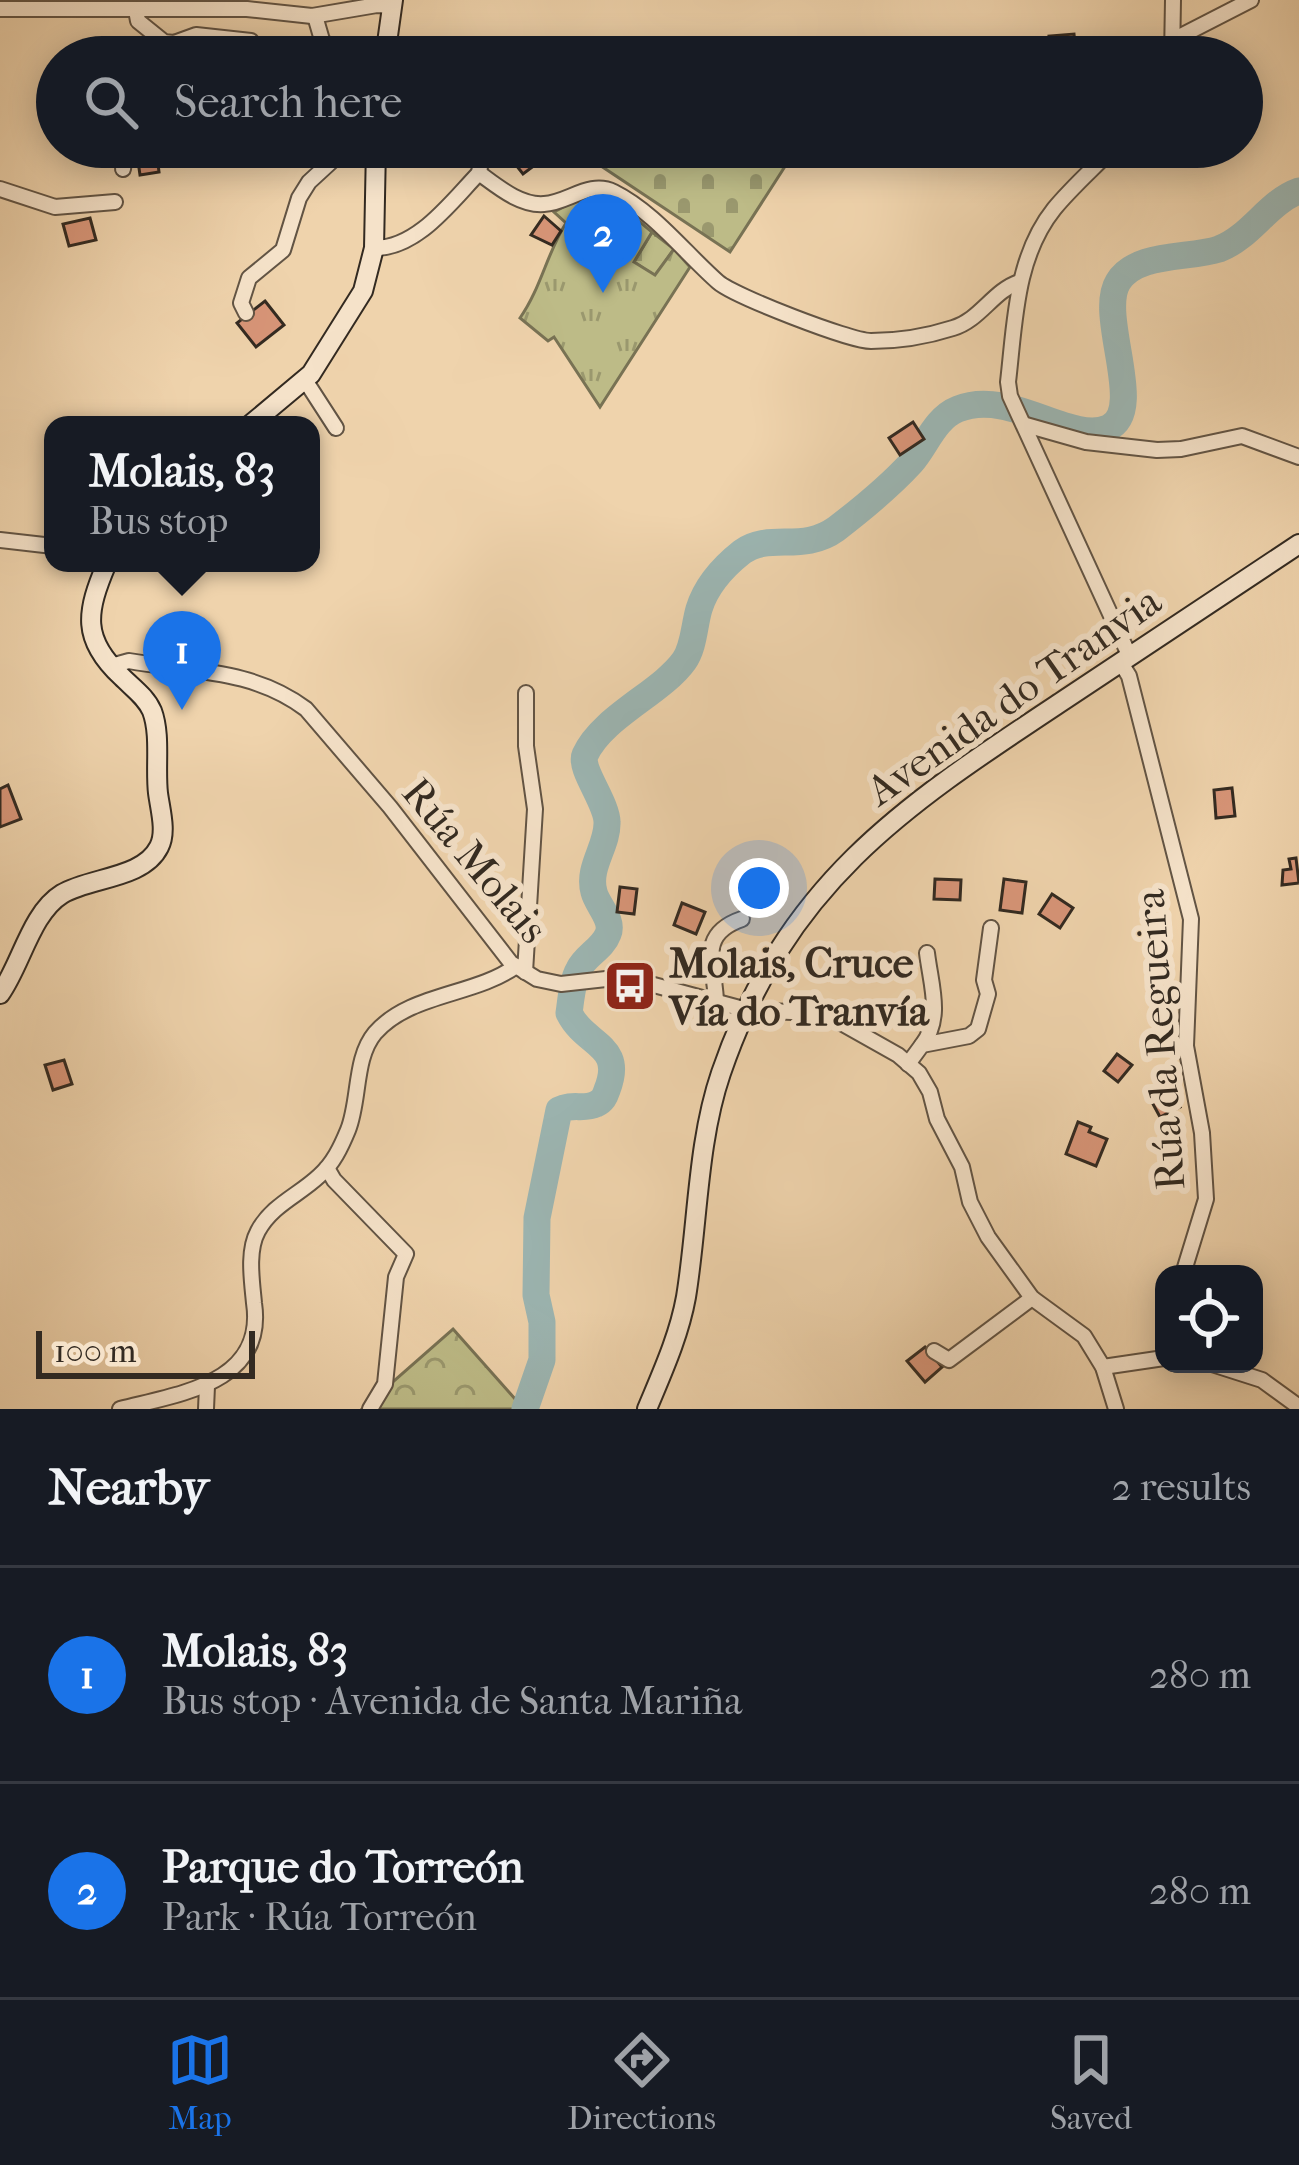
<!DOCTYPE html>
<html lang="en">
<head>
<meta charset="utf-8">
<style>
	:root { --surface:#171b24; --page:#20242c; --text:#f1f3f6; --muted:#9ea1a6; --line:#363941; --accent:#1a73e8 }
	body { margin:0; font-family:"IM FELL French Canon",serif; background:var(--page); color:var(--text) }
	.controls { position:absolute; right:36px; bottom:36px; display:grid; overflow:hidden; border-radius:24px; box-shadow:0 6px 30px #0003 }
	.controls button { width:108px; height:108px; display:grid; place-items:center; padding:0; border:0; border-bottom:3px solid var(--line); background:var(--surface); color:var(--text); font:60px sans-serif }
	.scale { position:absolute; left:36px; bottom:30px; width:219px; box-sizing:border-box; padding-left:12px; border:6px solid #332a21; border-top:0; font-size:33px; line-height:42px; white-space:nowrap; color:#332a21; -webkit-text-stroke:9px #f5e2c9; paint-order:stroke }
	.you { position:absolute; left:759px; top:888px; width:42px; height:42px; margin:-30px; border:9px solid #fff; border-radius:50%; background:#1a73e8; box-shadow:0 0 0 18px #1a73e833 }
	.badge { display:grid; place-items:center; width:78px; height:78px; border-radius:50%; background:var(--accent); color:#fff; font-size:39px; font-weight:700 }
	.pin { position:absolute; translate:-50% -99px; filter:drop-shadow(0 3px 6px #0008) }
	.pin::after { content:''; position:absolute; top:63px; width:42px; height:36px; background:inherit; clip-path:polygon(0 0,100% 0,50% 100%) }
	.popup { position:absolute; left:44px; top:416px; width:276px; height:156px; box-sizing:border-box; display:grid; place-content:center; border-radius:24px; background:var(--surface); filter:drop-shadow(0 3px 9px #0005); font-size:39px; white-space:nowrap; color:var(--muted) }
	.popup b { font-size:45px; color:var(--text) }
	.popup::after { content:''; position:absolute; left:50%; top:100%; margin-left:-24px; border:24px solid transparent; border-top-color:var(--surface) }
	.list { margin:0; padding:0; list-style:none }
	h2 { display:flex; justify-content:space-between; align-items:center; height:156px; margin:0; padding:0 48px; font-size:51px }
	h2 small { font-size:39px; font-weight:400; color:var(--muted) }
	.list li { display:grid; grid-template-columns:78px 1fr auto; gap:36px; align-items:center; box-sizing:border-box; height:216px; padding:0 48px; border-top:3px solid var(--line) }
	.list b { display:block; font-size:45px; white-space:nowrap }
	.list p { margin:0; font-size:39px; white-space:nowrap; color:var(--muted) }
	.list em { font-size:39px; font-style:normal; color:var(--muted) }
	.icon { flex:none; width:66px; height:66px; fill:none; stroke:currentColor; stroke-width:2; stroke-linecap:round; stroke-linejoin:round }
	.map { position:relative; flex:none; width:1299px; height:1409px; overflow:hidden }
	.search { position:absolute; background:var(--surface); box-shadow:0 6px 30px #0003; left:36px; right:36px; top:36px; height:132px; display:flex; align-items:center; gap:30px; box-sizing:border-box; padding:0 42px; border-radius:66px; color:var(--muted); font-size:45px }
	.sheet { height:588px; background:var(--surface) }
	nav { display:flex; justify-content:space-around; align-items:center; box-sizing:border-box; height:168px; border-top:3px solid var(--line); background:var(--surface); font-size:33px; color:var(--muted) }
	nav a { display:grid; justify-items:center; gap:6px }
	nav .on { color:var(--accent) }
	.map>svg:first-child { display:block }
</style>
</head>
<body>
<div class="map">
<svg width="1299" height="1409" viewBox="0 0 1299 1409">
	<defs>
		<pattern id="forest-crowns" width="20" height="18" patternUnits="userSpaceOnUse" patternTransform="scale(3)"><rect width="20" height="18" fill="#bdbb87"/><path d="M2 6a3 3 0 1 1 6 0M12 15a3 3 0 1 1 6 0" fill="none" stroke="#9a986e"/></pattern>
		<pattern id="cemetery-stones" width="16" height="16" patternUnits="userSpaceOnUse" patternTransform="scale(3)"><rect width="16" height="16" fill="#bdbb87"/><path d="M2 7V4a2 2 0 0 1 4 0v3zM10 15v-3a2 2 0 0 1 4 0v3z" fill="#9a986e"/></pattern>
		<pattern id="park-tufts" width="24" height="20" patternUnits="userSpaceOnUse" patternTransform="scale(3)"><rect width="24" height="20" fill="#bdbb87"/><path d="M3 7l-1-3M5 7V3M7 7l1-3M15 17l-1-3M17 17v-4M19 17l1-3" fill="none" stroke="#9a986e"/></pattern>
	</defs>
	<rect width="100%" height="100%" fill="#efd3ac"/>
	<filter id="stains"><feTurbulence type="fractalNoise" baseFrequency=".00167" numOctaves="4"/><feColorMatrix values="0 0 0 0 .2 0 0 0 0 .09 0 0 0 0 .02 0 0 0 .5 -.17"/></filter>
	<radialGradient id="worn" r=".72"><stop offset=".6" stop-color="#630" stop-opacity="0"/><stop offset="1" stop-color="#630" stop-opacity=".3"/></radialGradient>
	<polygon fill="url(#forest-crowns)" stroke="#787254" stroke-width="3" points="453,1329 524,1409 362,1409"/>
	<g fill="url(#cemetery-stones)" stroke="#787254" stroke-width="3">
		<polygon points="583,147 752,147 784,168 730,252 580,152"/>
		<polygon points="652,232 674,249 655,276 634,262"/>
	</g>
	<path fill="url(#park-tufts)" stroke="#787254" stroke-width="3" d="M602,195l12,5 38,32 -18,30 21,13 19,-26 16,18 -90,140 -46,-70 -6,4 -28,-23c21,-30 27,-65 46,-95l-12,-11 21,-11z"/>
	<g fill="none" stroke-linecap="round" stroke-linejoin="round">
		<path stroke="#9cb6b3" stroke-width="27" d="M525,1409l17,-49v-38l-6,-27 1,-77 22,-108c13,-7 25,0 37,-6 7,-3 9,-8 11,-14 18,-46 -21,-43 -38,-77 2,-13 3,-32 10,-44 6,-13 24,-21 29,-35 6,-14 -11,-29 -14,-42 -7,-25 14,-46 13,-70 0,-19 -28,-54 -22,-67 17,-38 76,-62 99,-94 10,-14 10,-35 15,-52 7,-23 24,-42 43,-57 27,-20 61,1 94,-23 26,-20 53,-42 75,-66 15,-17 24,-45 47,-54 52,-21 112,35 150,19 39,-17 -11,-112 10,-146 18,-30 71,-23 101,-33 32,-12 49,-47 80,-58"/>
	</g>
	<g fill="#d89578" stroke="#332a21" stroke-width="3">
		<polygon points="1074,34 1076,56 1051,57 1049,36"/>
		<polygon points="136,147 156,147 159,172 140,175"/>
		<polygon points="511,147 559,147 523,174 512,160 518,155"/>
		<polygon points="544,216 561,231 552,245 531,235"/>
		<polygon points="90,218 96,240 69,246 63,224"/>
		<polygon points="265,301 284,325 256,347 237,323"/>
		<polygon points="913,422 924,439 900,455 889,438"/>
		<polygon points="8,785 21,819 0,827 0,789"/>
		<polygon points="1232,788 1235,816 1216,818 1214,790"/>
		<polygon points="1296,858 1299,883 1282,885 1283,870 1291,869 1289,859"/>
		<polygon points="935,879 961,880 960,900 934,899"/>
		<polygon points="1004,879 1026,882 1022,913 1000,910"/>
		<polygon points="620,887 637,889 634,914 617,912"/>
		<polygon points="1052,894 1073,908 1060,928 1039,914"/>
		<polygon points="682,903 705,912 696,934 674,925"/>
		<polygon points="1117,1054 1132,1065 1118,1082 1104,1071"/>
		<polygon points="64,1060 72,1084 53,1090 45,1065"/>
		<polygon points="1167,1083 1180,1107 1160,1117 1147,1093"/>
		<polygon points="1078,1122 1091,1127 1089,1132 1107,1139 1096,1166 1066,1154"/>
		<polygon points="925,1347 942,1367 925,1382 907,1361"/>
	</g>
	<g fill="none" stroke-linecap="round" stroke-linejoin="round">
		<g stroke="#625444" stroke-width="18">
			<g id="street">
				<polyline points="0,9 247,9 312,16 377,5 391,6"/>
				<polyline points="136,10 138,21 164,42 174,43 196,35 251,41 260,57"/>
				<polyline points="315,16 322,40 338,57"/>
				<polyline points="1173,40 1251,0"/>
				<polyline points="1172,57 1173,0"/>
				<path d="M1114,147c-20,21 -42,40 -60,62 -39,49 -39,114 -46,173l2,14 120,261"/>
				<polyline points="123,169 126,147"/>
				<polyline points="479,173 483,147"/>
				<polyline points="0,189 55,207 115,202"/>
				<path d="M374,248c43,1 77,-46 105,-75 18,13 41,33 65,31 24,-1 45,-24 70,-12 40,20 71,61 104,90 16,14 132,59 153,59 26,0 57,-5 82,-13 27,-8 40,-37 66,-46"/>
				<polyline points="246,313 241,303 249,278 283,250 299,198 309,182 347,147"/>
				<polyline points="305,380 336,428"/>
				<polyline points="1026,425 1086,442 1157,450 1181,449 1242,436 1299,457"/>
				<polyline points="0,540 53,546"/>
				<polyline points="1121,663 1129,676 1191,919 1186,1046 1202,1133 1206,1199 1183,1274"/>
				<path d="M111,666l18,-5c63,11 124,8 177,48l84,98 121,156 26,16 24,5 63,-7 123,33 68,3 19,6 64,36 21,18 11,19 7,27 25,48 8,35 18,35 44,61 52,38 19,31 13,42"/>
				<polyline points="525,972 535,809 526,746 526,693"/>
				<path d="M716,1003c0,-35 -21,-68 26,-84"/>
				<path d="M922,1045c21,-27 9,-59 5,-92"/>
				<polyline points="908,1064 922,1045 969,1036 978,1029 988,994 984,980 991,928"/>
				<polyline points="327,1168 334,1180 406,1254 396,1277 385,1384 370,1409"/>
				<polyline points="934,1351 949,1360 1032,1298"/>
				<polyline points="1212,1364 1262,1380 1299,1407"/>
				<polyline points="1103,1367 1164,1358"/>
				<path d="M120,1409c58,-15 146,-25 134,-106 -2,-22 -7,-52 4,-72 14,-26 41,-36 61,-55 14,-12 22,-29 29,-46 12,-30 6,-72 27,-97 35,-40 100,-37 141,-67"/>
				<polyline points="206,1409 207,1386"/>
			</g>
		</g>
		<g stroke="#332a21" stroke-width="22">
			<g id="secondary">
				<polyline points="385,57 393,0"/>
				<polyline points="250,425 311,374 363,291 374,248 376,147"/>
				<path d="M0,994c21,-29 31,-81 62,-100 28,-17 81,-15 97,-47 8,-15 1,-38 -1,-54 -3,-26 3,-58 -6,-82 -6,-14 -19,-23 -30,-34 -41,-38 -36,-65 -15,-114"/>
				<path d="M647,1409c15,-36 32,-73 39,-112 12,-73 11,-154 35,-224 66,-192 183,-267 343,-373 79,-52 157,-104 235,-156"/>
			</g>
		</g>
		<use href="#street" stroke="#f5e2c9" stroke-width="14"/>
		<use href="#secondary" stroke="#f5e2c9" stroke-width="18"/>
	</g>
	<defs>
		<g id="bus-square" transform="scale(2.7)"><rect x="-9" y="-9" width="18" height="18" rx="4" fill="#8f2418" stroke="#f5e2c9"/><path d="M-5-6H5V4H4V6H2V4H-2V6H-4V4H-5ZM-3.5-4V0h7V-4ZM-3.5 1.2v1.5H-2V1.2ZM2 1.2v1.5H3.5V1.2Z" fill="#fff"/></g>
	</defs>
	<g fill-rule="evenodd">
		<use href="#bus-square" x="630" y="986"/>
	</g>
	<g text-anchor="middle" stroke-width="12" stroke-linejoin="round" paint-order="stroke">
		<g font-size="42" fill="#332a21" stroke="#f5e2c9">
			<text transform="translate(1013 695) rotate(-35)" y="15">Avenida do Tranvia</text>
			<text transform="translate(476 860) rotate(50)" y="15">Rúa Molais</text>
			<text transform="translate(1159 1040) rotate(-94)" y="15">Rúa da Regueira</text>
		</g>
		<g font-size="42" font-weight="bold" fill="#332a21" stroke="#f5e2c9" text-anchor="start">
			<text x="669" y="977">Molais, Cruce<tspan x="669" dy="48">Vía do Tranvía</tspan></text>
		</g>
	</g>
	<rect width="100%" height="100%" filter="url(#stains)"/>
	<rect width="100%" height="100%" fill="url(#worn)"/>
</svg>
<div class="controls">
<button><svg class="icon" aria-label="locate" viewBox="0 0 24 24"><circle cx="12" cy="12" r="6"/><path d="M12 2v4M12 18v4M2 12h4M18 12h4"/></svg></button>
</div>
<div class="scale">100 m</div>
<div class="you"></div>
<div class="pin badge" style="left:182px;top:710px">1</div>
<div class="popup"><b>Molais, 83</b>Bus stop</div>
<div class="pin badge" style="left:603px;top:293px">2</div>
<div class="search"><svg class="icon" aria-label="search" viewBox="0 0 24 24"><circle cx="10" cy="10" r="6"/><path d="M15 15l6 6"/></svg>Search here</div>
</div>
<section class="sheet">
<h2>Nearby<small>2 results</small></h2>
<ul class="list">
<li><span class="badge">1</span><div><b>Molais, 83</b><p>Bus stop · Avenida de Santa Mariña</p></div><em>280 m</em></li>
<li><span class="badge">2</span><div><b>Parque do Torreón</b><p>Park · Rúa Torreón</p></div><em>280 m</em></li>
</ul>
</section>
<nav>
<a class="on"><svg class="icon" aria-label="map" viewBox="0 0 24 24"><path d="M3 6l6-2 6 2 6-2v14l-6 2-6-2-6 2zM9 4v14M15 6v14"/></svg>Map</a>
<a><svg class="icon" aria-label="directions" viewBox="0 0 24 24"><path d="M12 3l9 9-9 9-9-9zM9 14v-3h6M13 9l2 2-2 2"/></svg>Directions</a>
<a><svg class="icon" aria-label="saved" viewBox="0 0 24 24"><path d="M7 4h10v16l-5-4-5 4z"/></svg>Saved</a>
</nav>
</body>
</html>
